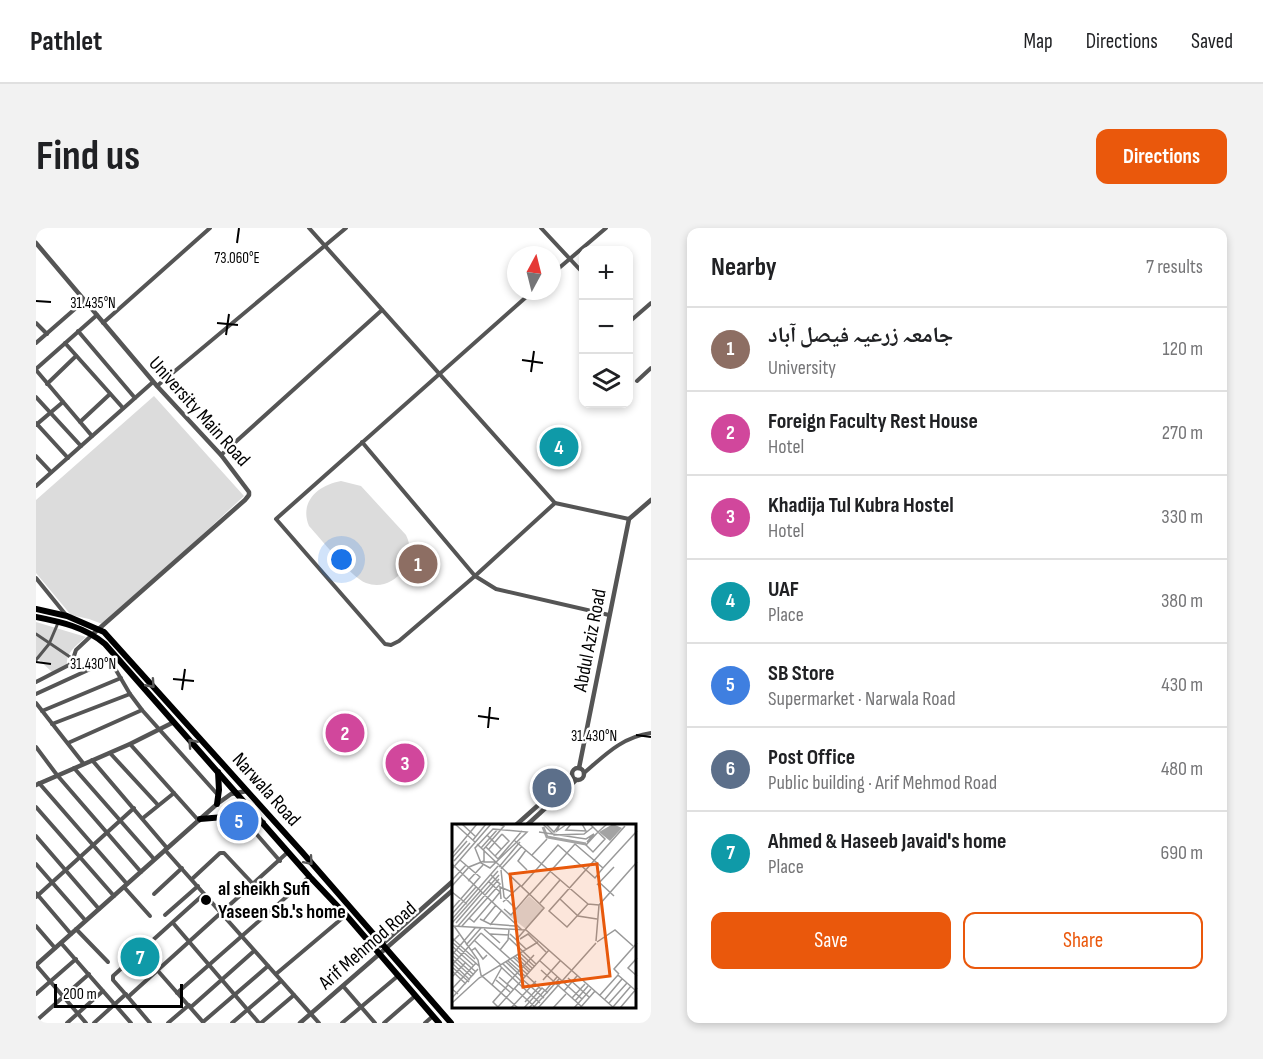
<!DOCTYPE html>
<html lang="en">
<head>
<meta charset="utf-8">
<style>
	:root { --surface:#fff; --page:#f2f2f2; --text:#202124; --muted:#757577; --line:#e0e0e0; --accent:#ea580c }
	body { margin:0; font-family:"Sofia Sans Condensed","Noto Naskh Arabic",sans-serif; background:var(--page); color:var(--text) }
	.controls { position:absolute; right:18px; top:18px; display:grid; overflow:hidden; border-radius:12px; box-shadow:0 3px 9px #0003 }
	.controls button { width:54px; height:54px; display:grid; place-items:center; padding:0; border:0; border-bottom:2px solid var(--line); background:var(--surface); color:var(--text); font:30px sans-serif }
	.compass { position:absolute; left:471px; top:18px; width:54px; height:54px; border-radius:50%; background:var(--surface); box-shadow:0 3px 9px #0003; rotate:7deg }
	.scale { position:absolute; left:18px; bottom:15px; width:129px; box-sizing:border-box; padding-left:6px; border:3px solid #000; border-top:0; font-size:16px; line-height:21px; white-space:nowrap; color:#000; -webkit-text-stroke:4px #fff; paint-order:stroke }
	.you { position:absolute; left:306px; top:332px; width:21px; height:21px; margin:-15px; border:4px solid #fff; border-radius:50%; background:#1a73e8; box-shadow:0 0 0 9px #1a73e833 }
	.badge { display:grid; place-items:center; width:39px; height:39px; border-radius:50%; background:var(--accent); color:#fff; font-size:20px; font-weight:700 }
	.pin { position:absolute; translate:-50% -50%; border:3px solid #fff; box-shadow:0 2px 6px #0006 }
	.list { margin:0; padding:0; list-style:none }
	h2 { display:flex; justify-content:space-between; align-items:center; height:78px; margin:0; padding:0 24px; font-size:26px }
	h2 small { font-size:20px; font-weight:400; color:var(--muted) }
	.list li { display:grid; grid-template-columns:39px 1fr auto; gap:18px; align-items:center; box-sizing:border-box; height:84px; padding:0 24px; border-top:2px solid var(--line) }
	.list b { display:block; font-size:22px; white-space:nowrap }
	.list p { margin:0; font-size:20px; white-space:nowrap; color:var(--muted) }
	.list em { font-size:20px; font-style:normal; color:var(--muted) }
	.actions { display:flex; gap:12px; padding:18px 24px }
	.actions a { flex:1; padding:14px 0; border:2px solid var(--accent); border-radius:12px; text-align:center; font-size:21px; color:var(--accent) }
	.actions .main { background:var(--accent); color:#fff }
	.icon { flex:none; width:33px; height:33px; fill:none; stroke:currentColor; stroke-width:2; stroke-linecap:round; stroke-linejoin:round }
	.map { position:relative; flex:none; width:615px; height:795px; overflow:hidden; border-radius:12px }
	header { display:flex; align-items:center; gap:36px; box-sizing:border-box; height:84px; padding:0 30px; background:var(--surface); border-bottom:2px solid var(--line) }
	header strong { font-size:28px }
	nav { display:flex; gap:33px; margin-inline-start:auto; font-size:21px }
	.intro { display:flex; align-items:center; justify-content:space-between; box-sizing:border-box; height:144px; padding:0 36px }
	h1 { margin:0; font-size:42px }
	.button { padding:15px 27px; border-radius:12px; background:var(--accent); color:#fff; font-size:21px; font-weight:700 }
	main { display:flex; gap:36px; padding:0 36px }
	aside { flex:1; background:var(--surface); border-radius:12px; box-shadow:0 3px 9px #0003 }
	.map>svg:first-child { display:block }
</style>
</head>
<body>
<header>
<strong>Pathlet</strong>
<nav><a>Map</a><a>Directions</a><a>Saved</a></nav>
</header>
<div class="intro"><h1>Find us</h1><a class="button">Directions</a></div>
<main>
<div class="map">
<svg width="615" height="795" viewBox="0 0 615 795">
	<rect width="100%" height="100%" fill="#fff"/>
	<g fill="#dcdcdc">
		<polygon points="118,168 208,268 69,397 53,391 35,387 0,345 0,272"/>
		<path d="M305,253l20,5 45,49c6,12 4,24 -3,35 -9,13 -23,18 -37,13 -14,-5 -46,-45 -57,-57 -10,-24 9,-41 32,-45z"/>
		<path d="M0,394l50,15c-9,8 -20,15 -19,28l-15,7 -16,-15z"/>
	</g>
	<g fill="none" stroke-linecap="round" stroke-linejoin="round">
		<g stroke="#555" stroke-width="3">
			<polyline points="0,406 37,431"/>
			<polyline points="0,432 13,416 22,395"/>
		</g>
		<g stroke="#555" stroke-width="4">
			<polyline points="273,0 519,275"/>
			<polyline points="505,0 548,46"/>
			<polyline points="516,46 570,0"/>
			<polyline points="497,63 240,291 349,416 355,417 363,413 439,348 519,275 593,291"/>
			<polyline points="0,95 11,106"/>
			<polyline points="67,95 174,0"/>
			<polyline points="592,95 615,75"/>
			<polyline points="42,103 99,170"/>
			<polyline points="0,115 48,73"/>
			<polyline points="29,115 87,180"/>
			<polyline points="0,141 61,87"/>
			<polyline points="0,142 56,208"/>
			<polyline points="601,153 615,140"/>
			<polyline points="11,156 40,128"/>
			<polyline points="121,158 310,0"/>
			<polyline points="0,169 45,218"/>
			<polyline points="44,194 74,166"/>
			<polyline points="0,195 32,230"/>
			<polyline points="0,197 27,174"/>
			<polyline points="326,214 439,348 460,361 573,387"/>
			<polyline points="185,227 346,82"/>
			<polyline points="0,228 15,244"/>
			<polyline points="0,258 117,154"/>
			<polyline points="0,350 30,387"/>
			<polyline points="0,454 33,437 36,434 40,422 56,407"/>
			<polyline points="0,466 74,432 94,466 106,482 182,567"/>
			<polyline points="0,475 47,535"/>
			<polyline points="6,483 85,450"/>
			<polyline points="16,496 94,466"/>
			<polyline points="32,515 106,482"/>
			<polyline points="94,516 163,593"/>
			<polyline points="0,519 21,547 105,644"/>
			<polyline points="74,525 122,577"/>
			<polyline points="56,532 131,620"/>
			<polyline points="38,540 118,631"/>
			<path d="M548,545c21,-18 38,-36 67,-40"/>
			<polyline points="3,555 91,656"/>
			<polyline points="0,579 78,668"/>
			<polyline points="107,590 138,565"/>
			<polyline points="209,593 244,633"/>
			<polyline points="0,608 63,681"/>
			<polyline points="129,622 283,795"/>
			<polyline points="0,636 49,692"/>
			<polyline points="156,651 184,625 188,625 218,657"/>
			<polyline points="88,659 114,688"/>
			<polyline points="0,665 35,706"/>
			<polyline points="118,666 146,640"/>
			<polyline points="168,666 77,748 77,752 92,769 252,624"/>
			<polyline points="0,669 98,580"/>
			<polyline points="129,687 162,658"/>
			<polyline points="137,695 223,795"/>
			<polyline points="0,698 19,720"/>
			<polyline points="40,701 72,734"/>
			<polyline points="25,715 95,795"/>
			<polyline points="0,737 50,795"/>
			<polyline points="122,743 167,794"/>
			<polyline points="240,746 310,687"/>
			<polyline points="307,758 339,795"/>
			<polyline points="141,765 273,649"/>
			<polyline points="0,766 40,731"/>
			<polyline points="92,769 114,795"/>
			<polyline points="155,779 218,723"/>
			<polyline points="0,793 53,746"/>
			<polyline points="167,794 232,738"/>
			<polyline points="31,795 67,763"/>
			<polyline points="58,795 90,766"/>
			<polyline points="132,795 153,777"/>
			<polyline points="196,795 245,753"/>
			<polyline points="225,795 258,767"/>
			<polyline points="306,795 363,747"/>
			<polyline points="348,795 379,768"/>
			<polyline points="389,795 397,788"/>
		</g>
		<g stroke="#555" stroke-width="4.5">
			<polyline points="0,15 121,158 185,227 213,264 213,267 209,272 57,406"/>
			<polyline points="543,540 593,291 615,272"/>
			<circle cx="542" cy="546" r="6"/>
			<polyline points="0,557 94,516 138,494"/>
			<polyline points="480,597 536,547"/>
			<polyline points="491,597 540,552"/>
			<polyline points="344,718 417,653"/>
			<polyline points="0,737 181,576 195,566 211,563"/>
			<polyline points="264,795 417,662"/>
		</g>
		<g stroke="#000" stroke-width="6">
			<polyline points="0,381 31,388 68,404 266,624 415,795"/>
			<path d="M0,389c25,5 49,10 69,27l205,233 36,38 93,108"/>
			<polyline points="181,576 183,562 182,544"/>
			<polyline points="164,591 188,589 227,595"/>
		</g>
	</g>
	<defs><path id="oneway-chevron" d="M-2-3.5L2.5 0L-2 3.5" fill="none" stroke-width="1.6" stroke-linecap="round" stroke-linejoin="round" transform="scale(1.5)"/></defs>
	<g stroke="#595959">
		<use href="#oneway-chevron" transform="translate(115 456) rotate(48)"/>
		<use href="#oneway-chevron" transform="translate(156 515) rotate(-132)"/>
		<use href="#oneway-chevron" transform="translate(273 633) rotate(49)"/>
	</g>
	<path fill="none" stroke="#000" stroke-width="2" d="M201,15l2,-15M0,73l15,1M181,95l21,2M190,107l3,-21M486,132l21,3M495,144l3,-21M0,434l15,2M137,451l21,2M146,462l3,-21M442,488l21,3M452,500l2,-21M600,507l15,2"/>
	<circle fill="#000" stroke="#fff" stroke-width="2" cx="170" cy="672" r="6"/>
	<g text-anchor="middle" stroke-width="5" stroke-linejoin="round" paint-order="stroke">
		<g font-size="20" fill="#000" stroke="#fff">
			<text transform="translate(164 183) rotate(48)" y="7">University Main Road</text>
			<text transform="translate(553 412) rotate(-79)" y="7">Abdul Aziz Road</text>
			<text transform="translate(231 561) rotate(48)" y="7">Narwala Road</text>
			<text transform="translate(331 717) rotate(-41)" y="7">Arif Mehmod Road</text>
		</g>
		<g font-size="20" font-weight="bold" fill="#000" stroke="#fff" text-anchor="start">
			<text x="182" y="667">al sheikh Sufi<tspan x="182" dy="23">Yaseen Sb.'s home</tspan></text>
		</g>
	</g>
	<g transform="translate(416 596)">
		<rect width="184" height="184" fill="#fff"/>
		<path d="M77,72l15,13 -18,20 -23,-18 8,5z" fill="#dcdcdc"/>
		<path d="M161,0l9,4 -12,13 -11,-9z" fill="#a3a3a3"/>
		<path fill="none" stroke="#a3a3a3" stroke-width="3" d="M91,3l4,10 39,7"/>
		<path fill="none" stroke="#999" stroke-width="1.5" d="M3,0l20,18M10,0l14,13M91,0l11,11 30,-1 9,-7M94,0l8,8 6,-8M108,0l-3,7 10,-7M119,0l-5,6 20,1 -4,-7M138,0l8,8 9,-8M41,5l34,3 -37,36 -9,-5 -6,-15zM87,8l47,7 8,-5 -7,8M146,8l-12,13 7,7 12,-13 -7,-7M35,11l14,14M21,16l13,-16M62,16l74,64M25,20l67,64 -28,32M34,23l12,12 24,-28M29,24l16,-18M37,25l13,-15M31,26l21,-24 -6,-2M32,26v12h12M74,26l-8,11 9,9M0,30l25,-30M80,31l15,-16M43,32l14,-15 -7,-7M0,34l15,-17M2,37l16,-18M0,40l70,66M47,43l21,-25M0,45l39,-45M49,45l21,-23M49,46l3,27 12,12M0,56l14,-15M16,57l15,-16M36,57l12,11 -8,10M148,59l14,13M145,61l17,-18M0,62l17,-19 15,-6M69,63l37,-42 37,33 8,-10M0,68l15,12M31,69l16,-18M77,71l46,-51 28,24 34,-37M49,75l-1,-12 12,5M108,75l18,17 19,3M51,78l17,-16M88,79l20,-23M147,81l-11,-1 -21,23 -18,-16 76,-85M147,81l38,-43M0,85l28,-32 -20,-17M52,85l7,6 18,-21M0,90l24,-27M17,94l5,4 18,-21M0,95l46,-53M28,95l10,5 25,2M31,97l13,-16M0,99l46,-52M4,99l26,-30M38,101l12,-15M0,102l74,4 88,78M2,102l24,34 3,15 37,33M6,102l41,-47M10,102l38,-42 -9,-9M32,105l16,14M29,109l46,41M38,110l19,1M58,110l16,15M7,111l-7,7 27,24M0,114l23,21M57,114l27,26M68,115l8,-5 18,18M22,116l27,25M144,117l3,-36M145,118l18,-12 18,16M14,121l15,-17M0,122l21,19M48,126l8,-10 1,-11M0,127l24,21M19,127l4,-3 8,11 4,-4M68,129l14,13M0,131l23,-27M0,131l22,20M66,131l14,13M63,132l15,14M61,133l16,15M185,134l-9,10 9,8M0,135l20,18M87,136l43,39M56,137l17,15M54,138l17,16M1,140l17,16M51,140l18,17M0,141l29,-32M48,142l18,17M0,143l17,15M89,146l40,36M0,147l14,13M167,150l-5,-5 23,-26M74,151l15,14M0,153l14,-15M47,153l14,12M116,154l21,19M70,155l22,19M44,156l14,12M91,156l17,-19M66,159l22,20M55,160l27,-29M40,161l10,-18M62,164l21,19M93,167l12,-14M112,167l13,-15M6,170l-6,-5 24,-26M148,171l18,-20 17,15M0,174l26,-29M120,174l13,-14M153,175l17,-20M123,177l13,-15M73,178l14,-15M0,179l27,-25 59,-36M157,179l18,-20M46,183l-5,-5 15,-17M161,183l18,-21M45,184l52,-58M59,184l25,-27M72,184l18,-20 6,5M77,184l16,-18M81,184l26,-29M86,184l58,-65M101,184l13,-14M122,184l17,-19M128,184l15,-17M168,184l17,-20"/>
		<path fill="#e8590c" fill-opacity="0.15" stroke="#e8590c" stroke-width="3" d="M145,40l13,112 -87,11 -13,-113z"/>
		<rect width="184" height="184" fill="none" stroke="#000" stroke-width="3"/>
	</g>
	<g font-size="15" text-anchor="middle" fill="#000" stroke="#fff" stroke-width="5" stroke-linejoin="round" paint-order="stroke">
		<text x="201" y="35">73.060°E</text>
		<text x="57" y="80">31.435°N</text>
		<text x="57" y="441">31.430°N</text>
		<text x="558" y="513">31.430°N</text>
	</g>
</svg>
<div class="controls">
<button>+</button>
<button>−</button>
<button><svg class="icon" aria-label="layers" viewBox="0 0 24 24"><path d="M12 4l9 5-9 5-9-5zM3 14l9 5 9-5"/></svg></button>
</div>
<svg class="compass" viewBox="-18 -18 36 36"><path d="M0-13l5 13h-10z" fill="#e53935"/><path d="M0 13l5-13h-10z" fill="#757577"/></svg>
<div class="scale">200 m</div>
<div class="you"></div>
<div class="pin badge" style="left:382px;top:336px;background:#8d6e63">1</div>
<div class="pin badge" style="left:309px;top:505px;background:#d1479c">2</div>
<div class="pin badge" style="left:369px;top:535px;background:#d1479c">3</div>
<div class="pin badge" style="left:523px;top:219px;background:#0f9aa8">4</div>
<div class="pin badge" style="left:203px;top:593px;background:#3f7fe0">5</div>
<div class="pin badge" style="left:516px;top:560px;background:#5c6f8a">6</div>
<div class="pin badge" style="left:104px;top:729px;background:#0f9aa8">7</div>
</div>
<aside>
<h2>Nearby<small>7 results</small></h2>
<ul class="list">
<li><span class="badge" style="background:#8d6e63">1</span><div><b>جامعہ زرعیہ فیصل آباد</b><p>University</p></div><em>120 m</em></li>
<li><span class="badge" style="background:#d1479c">2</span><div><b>Foreign Faculty Rest House</b><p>Hotel</p></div><em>270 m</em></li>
<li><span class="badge" style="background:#d1479c">3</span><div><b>Khadija Tul Kubra Hostel</b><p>Hotel</p></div><em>330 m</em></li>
<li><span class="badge" style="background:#0f9aa8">4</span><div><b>UAF</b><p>Place</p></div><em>380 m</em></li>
<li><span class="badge" style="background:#3f7fe0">5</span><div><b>SB Store</b><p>Supermarket · Narwala Road</p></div><em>430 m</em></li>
<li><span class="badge" style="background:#5c6f8a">6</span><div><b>Post Office</b><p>Public building · Arif Mehmod Road</p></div><em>480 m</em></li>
<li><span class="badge" style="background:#0f9aa8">7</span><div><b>Ahmed &amp; Haseeb Javaid's home</b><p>Place</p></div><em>690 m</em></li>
</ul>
<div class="actions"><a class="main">Save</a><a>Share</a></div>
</aside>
</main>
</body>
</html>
